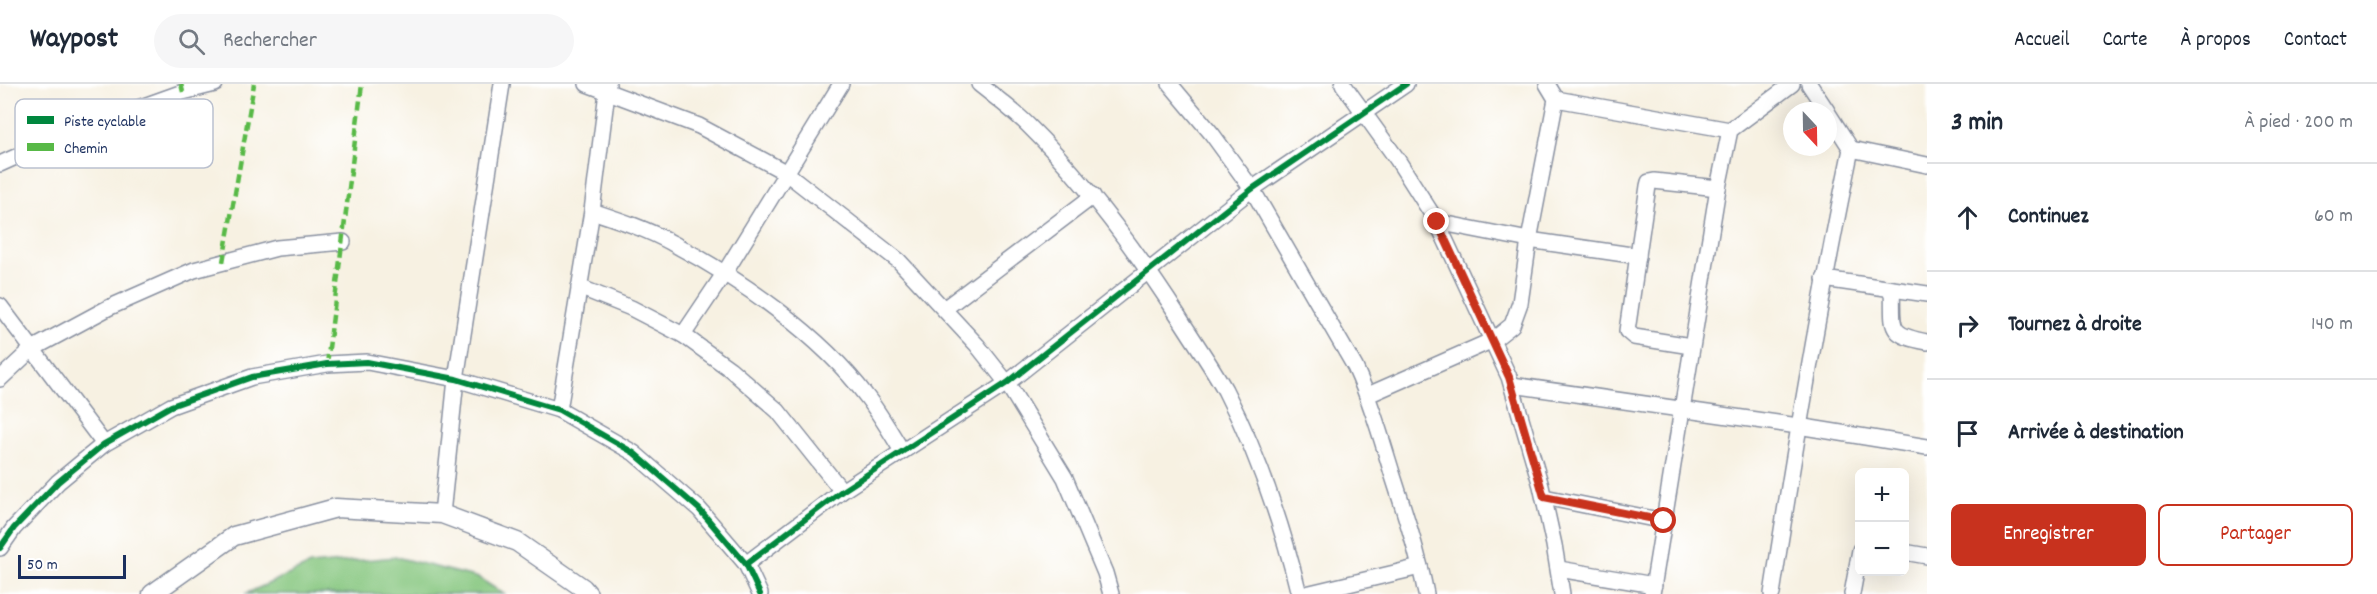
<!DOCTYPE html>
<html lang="fr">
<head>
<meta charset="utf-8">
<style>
	:root { --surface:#fff; --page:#f6f6f7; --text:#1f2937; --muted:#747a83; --line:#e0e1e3; --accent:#c8321e }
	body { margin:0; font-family:Dekko,sans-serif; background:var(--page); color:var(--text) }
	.controls { position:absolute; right:18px; bottom:18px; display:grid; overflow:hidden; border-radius:9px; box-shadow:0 6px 24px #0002 }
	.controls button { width:54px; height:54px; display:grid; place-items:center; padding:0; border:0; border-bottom:2px solid var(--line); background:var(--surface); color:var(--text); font:30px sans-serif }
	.compass { position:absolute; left:1783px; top:18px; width:54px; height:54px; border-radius:50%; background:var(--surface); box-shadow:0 6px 24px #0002; rotate:158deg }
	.scale { position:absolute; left:18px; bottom:15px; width:108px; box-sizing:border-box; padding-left:6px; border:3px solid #1b2f5e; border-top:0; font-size:16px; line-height:21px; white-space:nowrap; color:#1b2f5e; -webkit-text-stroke:4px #fff; paint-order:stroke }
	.stop { position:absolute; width:18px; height:18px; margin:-14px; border:4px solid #c8321e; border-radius:50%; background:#fff }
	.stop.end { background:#c8321e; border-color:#fff; box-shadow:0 2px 6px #0008 }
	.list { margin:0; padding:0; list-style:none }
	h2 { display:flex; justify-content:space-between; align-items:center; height:78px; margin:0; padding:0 24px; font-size:26px }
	h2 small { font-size:20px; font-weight:400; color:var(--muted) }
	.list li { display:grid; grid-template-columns:39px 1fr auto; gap:18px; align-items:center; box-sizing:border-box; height:108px; padding:0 24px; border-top:2px solid var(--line) }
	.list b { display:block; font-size:22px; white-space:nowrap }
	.list em { font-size:20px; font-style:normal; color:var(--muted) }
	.actions { display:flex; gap:12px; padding:18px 24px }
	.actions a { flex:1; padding:14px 0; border:2px solid var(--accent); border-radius:9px; text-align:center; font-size:21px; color:var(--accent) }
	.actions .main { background:var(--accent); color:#fff }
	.icon { flex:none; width:33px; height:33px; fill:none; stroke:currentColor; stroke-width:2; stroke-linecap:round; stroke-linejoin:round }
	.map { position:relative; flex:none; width:1927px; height:510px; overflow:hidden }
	header { display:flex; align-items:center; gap:36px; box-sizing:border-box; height:84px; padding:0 30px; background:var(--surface); border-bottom:2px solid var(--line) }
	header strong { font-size:28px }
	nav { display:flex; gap:33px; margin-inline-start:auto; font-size:21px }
	.search { width:420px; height:54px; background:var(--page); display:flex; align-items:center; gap:15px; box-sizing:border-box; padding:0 21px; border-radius:33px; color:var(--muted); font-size:22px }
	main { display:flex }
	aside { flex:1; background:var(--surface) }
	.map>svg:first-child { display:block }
</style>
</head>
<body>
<header>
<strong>Waypost</strong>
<div class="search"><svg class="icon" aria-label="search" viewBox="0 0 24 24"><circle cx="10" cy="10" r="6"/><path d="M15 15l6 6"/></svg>Rechercher</div>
<nav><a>Accueil</a><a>Carte</a><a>À propos</a><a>Contact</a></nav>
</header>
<main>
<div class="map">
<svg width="1927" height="510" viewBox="0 0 1927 510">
	<rect width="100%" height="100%" fill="#fff"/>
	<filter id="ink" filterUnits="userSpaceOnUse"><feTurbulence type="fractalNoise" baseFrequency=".0167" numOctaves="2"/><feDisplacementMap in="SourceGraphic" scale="12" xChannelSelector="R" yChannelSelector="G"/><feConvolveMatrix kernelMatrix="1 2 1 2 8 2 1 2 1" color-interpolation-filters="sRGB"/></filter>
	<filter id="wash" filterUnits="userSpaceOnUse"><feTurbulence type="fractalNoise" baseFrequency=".008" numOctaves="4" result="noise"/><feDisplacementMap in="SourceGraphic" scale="24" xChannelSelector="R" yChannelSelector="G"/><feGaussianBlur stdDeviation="1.35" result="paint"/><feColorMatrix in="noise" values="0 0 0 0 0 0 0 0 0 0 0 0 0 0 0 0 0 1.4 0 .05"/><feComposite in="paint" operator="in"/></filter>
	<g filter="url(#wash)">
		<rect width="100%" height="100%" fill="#f7f1e2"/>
		<polygon fill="#85c67e" stroke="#507a6e" stroke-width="1.5" points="396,473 479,494 504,510 245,510 310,481"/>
	</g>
	<g filter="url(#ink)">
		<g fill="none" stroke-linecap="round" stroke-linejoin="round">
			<g stroke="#8990a0" stroke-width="18">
				<g id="minor">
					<polyline points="587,0 699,42 785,88 899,177 977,261 1007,299 1065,394 1105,489 1111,510"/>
					<path d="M979,0c16,13 34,26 49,41 58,57 107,124 151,192 15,24 32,48 46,73 33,64 57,134 74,204"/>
					<path d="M1170,0l42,50 40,55 103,178c16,35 26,70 37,106 13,40 26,80 34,121"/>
					<polyline points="1343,0 1397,75 1437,138 1509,293 1541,402 1554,461 1562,510"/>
					<polyline points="1809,0 1827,27"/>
					<polyline points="1556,15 1730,46"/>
					<polyline points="1851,65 1927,81"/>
					<polyline points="0,80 71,48 183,8 215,0"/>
					<path d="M592,127c27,9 55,18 80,32 68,36 149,92 195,154 13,17 24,36 35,54"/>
					<polyline points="1437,138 1529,156 1638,172"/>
					<polyline points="1824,195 1927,210"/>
					<polyline points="579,203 631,224 683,251 730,285 778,327 842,407"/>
					<path d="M1892,205c2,38 -7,45 35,53"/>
					<polyline points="0,222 104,360"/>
					<polyline points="944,225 1093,112"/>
					<polyline points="683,251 724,190 841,0"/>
					<polyline points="1691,262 1634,253 1627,247 1648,102 1649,98 1654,97 1718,104"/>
					<polyline points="0,295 32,265 108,224 194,186 277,164 343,158"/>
					<polyline points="1512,301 1798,342 1927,363"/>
					<polyline points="1368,311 1493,256 1512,241 1520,219 1529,156 1556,15 1547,0"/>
					<polyline points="559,326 592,127 608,0"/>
					<polyline points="1544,413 1664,437"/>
					<polyline points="442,430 456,295 502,0"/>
					<polyline points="0,464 14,444 58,398 104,360 171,322 252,293 327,280 367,278 456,295 559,326 634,369 699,425 746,480 760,510"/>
					<polyline points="1904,468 1927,472"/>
					<polyline points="746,480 842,407 1007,299 1252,105 1406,0"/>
					<polyline points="1559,485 1654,501"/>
					<polyline points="1306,510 1420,483"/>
					<polyline points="1652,510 1718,104 1730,46 1792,0"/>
					<path d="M1772,510c23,-149 48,-297 79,-445l-23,-36"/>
					<polyline points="1852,510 1860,466"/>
				</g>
			</g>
			<g stroke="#8990a0" stroke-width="21">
				<polyline id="tertiary" points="152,510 234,452 336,424 442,430 517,458 583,504 588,510"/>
			</g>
			<use href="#minor" stroke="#fff" stroke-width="15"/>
			<use href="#tertiary" stroke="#fff" stroke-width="18"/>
			<g stroke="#58b947" stroke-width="4.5" stroke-dasharray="9 4.5" stroke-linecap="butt">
				<polyline points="181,0 183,8"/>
				<polyline points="223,178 254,0"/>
				<polyline points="327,280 362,0"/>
			</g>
			<g stroke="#fff" stroke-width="10">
				<g id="cycleway">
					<polyline points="0,464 14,444 58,398 104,360 171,322 252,293 327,280 367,278 456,295 559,326 634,369 699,425 746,480 760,510"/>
					<polyline points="746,480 842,407 1007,299 1252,105 1406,0"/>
				</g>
			</g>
			<use href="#cycleway" stroke="#00873e" stroke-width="6"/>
		</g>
	</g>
	<g fill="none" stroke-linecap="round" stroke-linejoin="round" filter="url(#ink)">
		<polyline stroke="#c8321e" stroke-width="8" points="1437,138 1509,293 1544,413 1664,437"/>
	</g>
	<rect x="15" y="15" width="198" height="69" rx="9" fill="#fff" stroke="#bbc1cf" stroke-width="1.5"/>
	<rect x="27" y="32" width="27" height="8" fill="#00873e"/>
	<rect x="27" y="59" width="27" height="8" fill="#58b947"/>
	<g font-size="16" fill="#1b2f5e">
		<text x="64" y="42">Piste cyclable</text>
		<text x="64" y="69">Chemin</text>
	</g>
</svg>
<div class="controls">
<button>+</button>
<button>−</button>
</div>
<svg class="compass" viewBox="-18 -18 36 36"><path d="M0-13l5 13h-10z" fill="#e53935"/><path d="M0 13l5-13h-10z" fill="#747a83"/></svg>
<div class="scale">50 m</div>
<div class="stop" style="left:1664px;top:437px"></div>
<div class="stop end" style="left:1437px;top:138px"></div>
</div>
<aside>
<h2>3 min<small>À pied · 200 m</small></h2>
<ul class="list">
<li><svg class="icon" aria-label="ahead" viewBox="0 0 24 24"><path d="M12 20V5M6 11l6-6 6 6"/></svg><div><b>Continuez</b></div><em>60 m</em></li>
<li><svg class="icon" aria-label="right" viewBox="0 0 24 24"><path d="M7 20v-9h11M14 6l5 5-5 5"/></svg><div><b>Tournez à droite</b></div><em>140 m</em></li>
<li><svg class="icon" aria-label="arrive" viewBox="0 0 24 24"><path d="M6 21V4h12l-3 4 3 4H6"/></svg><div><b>Arrivée à destination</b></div></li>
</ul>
<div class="actions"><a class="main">Enregistrer</a><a>Partager</a></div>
</aside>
</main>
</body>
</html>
